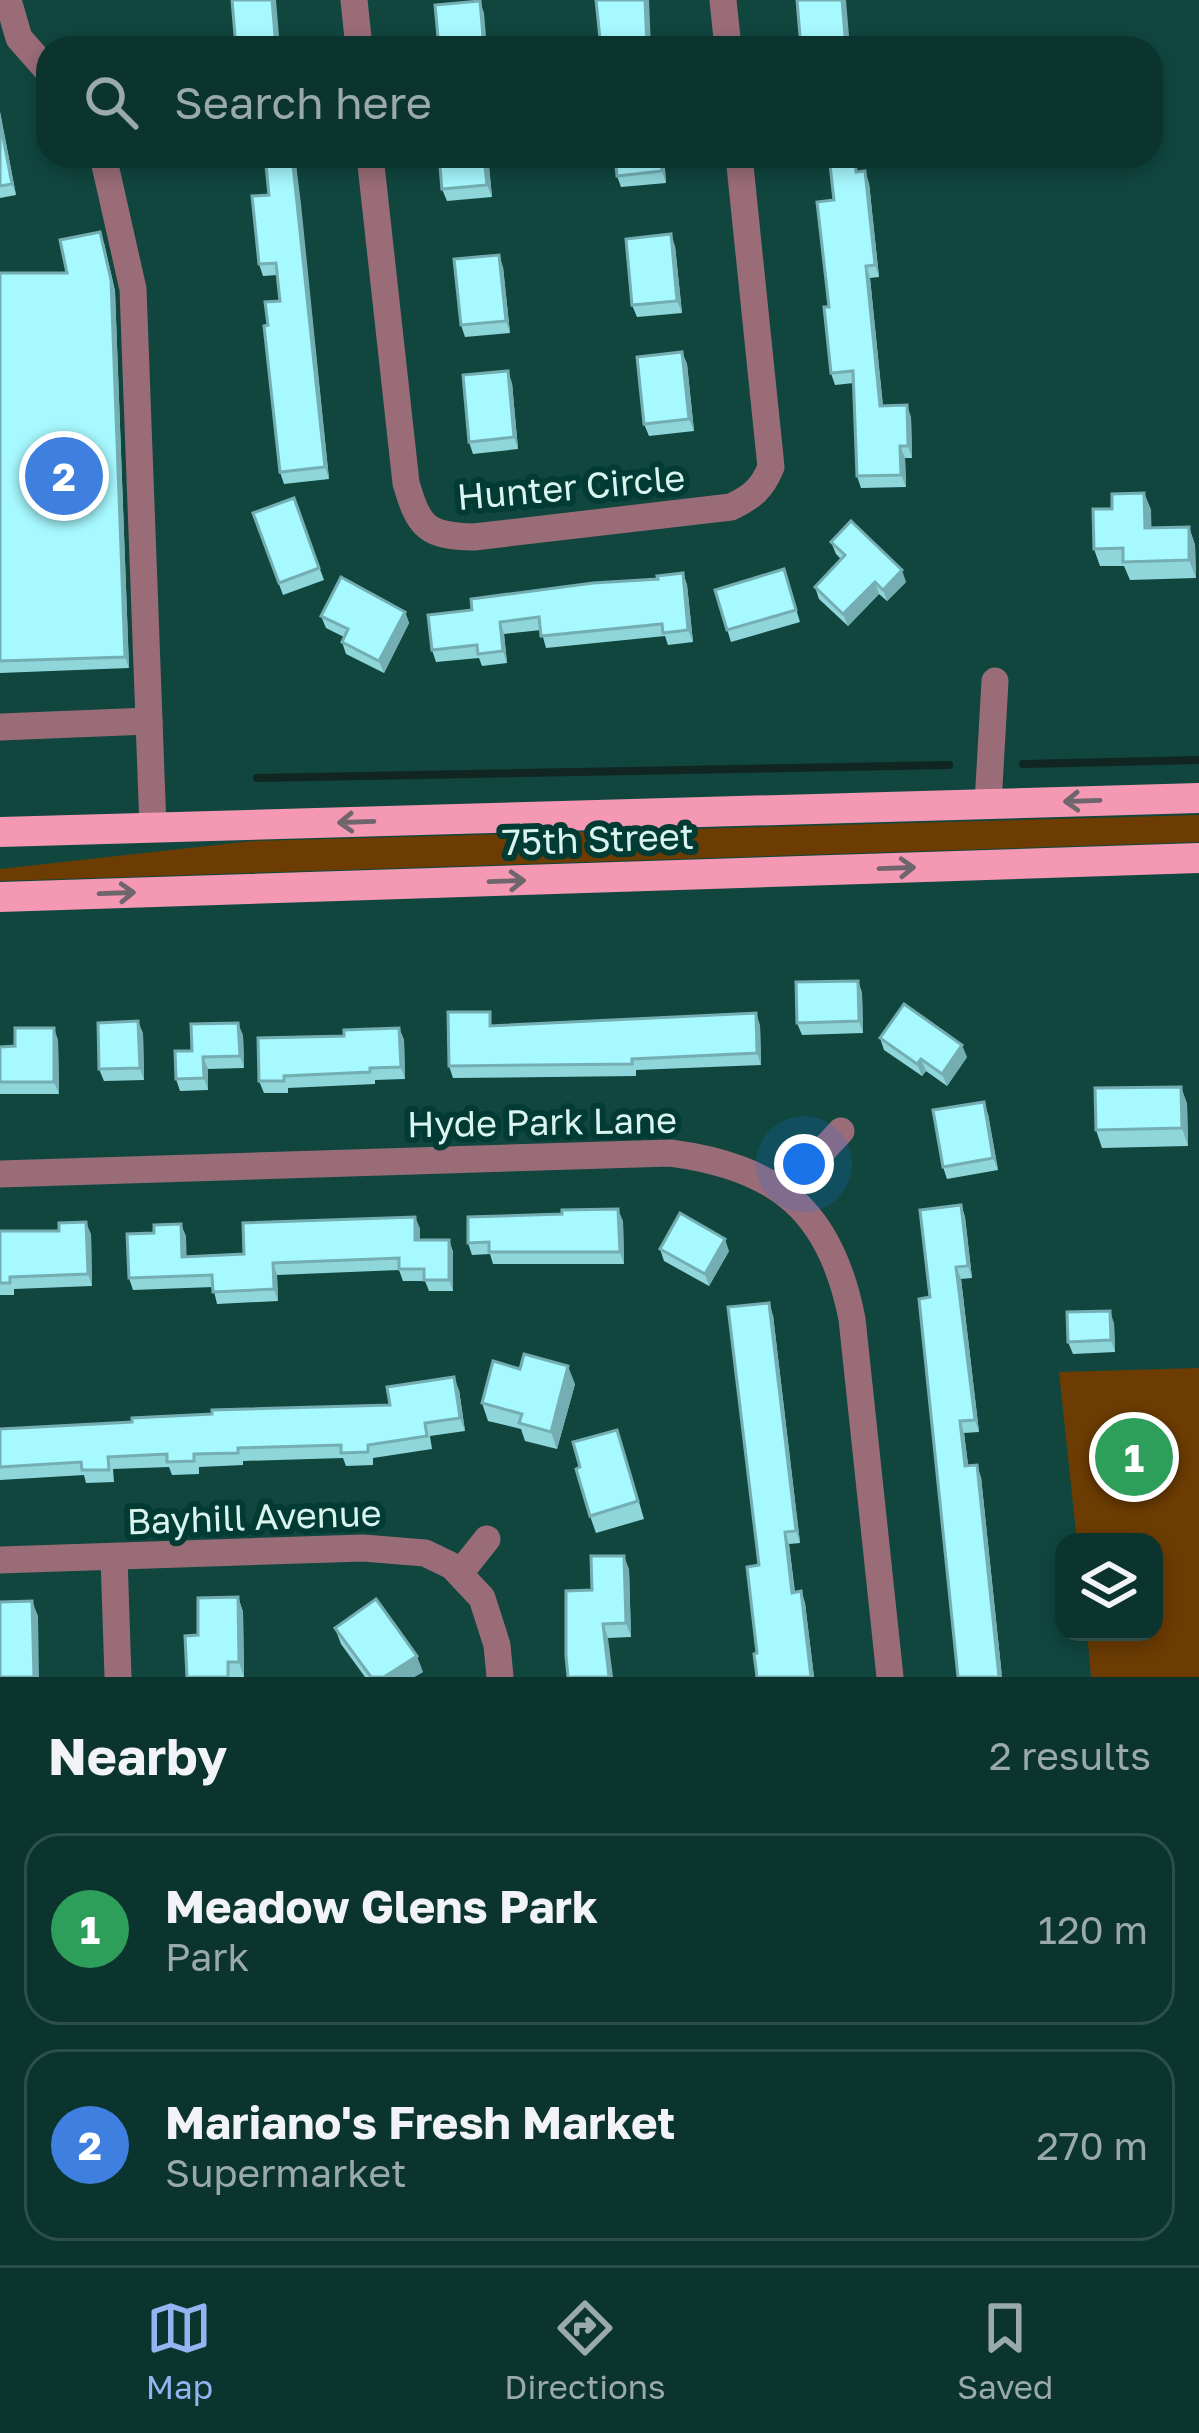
<!DOCTYPE html>
<html lang="en">
<head>
<meta charset="utf-8">
<style>
	:root { --surface:#0c342e; --page:#1a3f3a; --text:#f1f3f6; --muted:#9aaaaa; --line:#2c4f4a; --accent:#95b2f1 }
	body { margin:0; font-family:"Golos Text",sans-serif; background:var(--page); color:var(--text) }
	.controls { position:absolute; right:36px; bottom:36px; display:grid; overflow:hidden; border-radius:24px; box-shadow:0 6px 18px #0003 }
	.controls button { width:108px; height:108px; display:grid; place-items:center; padding:0; border:0; border-bottom:3px solid var(--line); background:var(--surface); color:var(--text); font:60px sans-serif }
	.you { position:absolute; left:804px; top:1164px; width:42px; height:42px; margin:-30px; border:9px solid #fff; border-radius:50%; background:#1a73e8; box-shadow:0 0 0 18px #1a73e833 }
	.badge { display:grid; place-items:center; width:78px; height:78px; border-radius:50%; background:var(--accent); color:#fff; font-size:39px; font-weight:700 }
	.pin { position:absolute; translate:-50% -50%; border:6px solid #fff; box-shadow:0 3px 12px #0006 }
	.list { margin:0; padding:0; list-style:none }
	h2 { display:flex; justify-content:space-between; align-items:center; height:156px; margin:0; padding:0 48px; font-size:51px }
	h2 small { font-size:39px; font-weight:400; color:var(--muted) }
	.list li { display:grid; grid-template-columns:78px 1fr auto; gap:36px; align-items:center; box-sizing:border-box; height:192px; margin:0 24px 24px; padding:0 24px; border:3px solid var(--line); border-radius:36px }
	.list b { display:block; font-size:45px; white-space:nowrap }
	.list p { margin:0; font-size:39px; white-space:nowrap; color:var(--muted) }
	.list em { font-size:39px; font-style:normal; color:var(--muted) }
	.icon { flex:none; width:66px; height:66px; fill:none; stroke:currentColor; stroke-width:2; stroke-linecap:round; stroke-linejoin:round }
	.map { position:relative; flex:none; width:1199px; height:1677px; overflow:hidden }
	.search { position:absolute; background:var(--surface); box-shadow:0 6px 18px #0003; left:36px; right:36px; top:36px; height:132px; display:flex; align-items:center; gap:30px; box-sizing:border-box; padding:0 42px; border-radius:36px; color:var(--muted); font-size:45px }
	.sheet { height:588px; background:var(--surface) }
	nav { display:flex; justify-content:space-around; align-items:center; box-sizing:border-box; height:168px; border-top:3px solid var(--line); background:var(--surface); font-size:33px; color:var(--muted) }
	nav a { display:grid; justify-items:center; gap:6px }
	nav .on { color:var(--accent) }
	.map>svg:first-child { display:block }
</style>
</head>
<body>
<div class="map">
<svg width="1199" height="1677" viewBox="0 0 1199 1677">
	<rect width="100%" height="100%" fill="#10463e"/>
	<g fill="#6c3c03">
		<polygon points="1199,815 1199,842 0,881 0,869 252,841"/>
		<polygon points="1199,1368 1199,1677 1091,1677 1087,1632 1154,1632 1154,1542 1077,1542 1059,1372"/>
	</g>
	<g fill="none" stroke-linecap="round" stroke-linejoin="round">
		<g stroke="#112522" stroke-width="8">
			<polyline points="1023,764 1199,760"/>
			<polyline points="257,778 949,765"/>
		</g>
		<g stroke="#9a6c78" stroke-width="27">
			<polyline points="8,0 19,38 48,71"/>
			<polyline points="354,0 359,48"/>
			<polyline points="723,0 728,48"/>
			<polyline points="103,156 133,289 153,828"/>
			<path d="M370,156l36,327c13,45 21,53 68,54l257,-30c21,-10 31,-18 40,-40l-32,-311"/>
			<polyline points="0,727 149,721"/>
			<polyline points="988,804 995,681"/>
			<path d="M0,1174l670,-21c108,14 161,58 182,166l38,358"/>
			<polyline points="785,1191 841,1131"/>
			<polyline points="114,1557 118,1677"/>
			<polyline points="0,1560 363,1548 425,1553 452,1566 482,1598 497,1645 500,1677"/>
			<polyline points="460,1573 487,1539"/>
		</g>
		<g stroke="#f598b3" stroke-width="30">
			<polyline points="0,832 1199,798"/>
			<polyline points="0,897 1199,858"/>
		</g>
	</g>
	<g fill="#8fd6db">
		<polygon points="0,112 16,195 0,198"/>
		<polygon points="254,156 295,156 329,479 284,484 280,472 268,325 280,301 277,275 263,276 259,264 269,195 265,159 256,160"/>
		<polygon points="488,156 492,197 447,201 442,189"/>
		<polygon points="664,156 666,183 621,187 617,176"/>
		<polygon points="860,171 869,183 879,277 870,278 883,406 911,417 912,458 905,458 906,487 861,488 857,476 854,383 835,385 831,373 829,307"/>
		<polygon points="104,243 115,291 129,668 0,673 0,273 67,273"/>
		<polygon points="675,246 682,313 637,317 632,305"/>
		<polygon points="503,267 510,333 465,337 461,325"/>
		<polygon points="682,352 687,364 694,431 649,436 644,424"/>
		<polygon points="512,383 518,449 473,454 469,442"/>
		<polygon points="1144,493 1151,510 1151,528 1189,527 1195,545 1196,578 1130,580 1124,566 1100,566 1094,549"/>
		<polygon points="294,498 324,580 283,595 253,513"/>
		<polygon points="831,542 906,582 887,601 879,594 848,626 819,599 815,587 841,559 836,554"/>
		<polygon points="784,569 800,622 731,642 715,590"/>
		<polygon points="683,573 687,585 693,642 668,645 665,636 546,648 541,630 504,634 507,663 482,666 479,658 436,662 432,650 472,610 658,579"/>
		<polygon points="405,612 409,623 384,673 346,654 342,642 344,637 326,628 321,616"/>
		<polygon points="858,981 862,993 863,1033 802,1035 797,1023"/>
		<polygon points="760,1025 761,1065 636,1070 636,1076 453,1078 449,1066"/>
		<polygon points="399,1028 404,1040 405,1079 375,1080 375,1084 288,1088 288,1093 264,1093 259,1081 344,1036"/>
		<polygon points="143,1033 144,1080 104,1081 99,1069"/>
		<polygon points="243,1035 244,1068 208,1069 208,1090 180,1091 176,1079 192,1051"/>
		<polygon points="880,1038 967,1057 947,1086 926,1071 922,1076 884,1050"/>
		<polygon points="58,1040 59,1094 0,1094 0,1047"/>
		<polygon points="1181,1087 1187,1104 1188,1146 1102,1148 1096,1130"/>
		<polygon points="988,1114 998,1170 947,1179 943,1167"/>
		<polygon points="961,1205 965,1217 972,1278 961,1279 979,1432 964,1433 968,1466 981,1477 1002,1677 930,1297"/>
		<polygon points="415,1217 420,1229 420,1240 449,1240 453,1252 453,1291 429,1291 425,1281 403,1281 399,1270 277,1275 278,1301 217,1304 213,1287 133,1290 129,1278 186,1236 186,1257 244,1254"/>
		<polygon points="623,1221 624,1264 493,1264 490,1254 472,1255 468,1243"/>
		<polygon points="0,1231 91,1234 92,1286 14,1289 14,1295 0,1295"/>
		<polygon points="660,1249 729,1251 709,1286 664,1261"/>
		<polygon points="773,1315 800,1543 789,1544 795,1592 801,1591 805,1603 814,1677 757,1677 759,1565"/>
		<polygon points="1114,1323 1115,1352 1073,1354 1068,1342"/>
		<polygon points="575,1384 557,1449 525,1441 521,1429 488,1421 482,1403"/>
		<polygon points="459,1390 465,1431 430,1436 432,1449 373,1458 373,1465 346,1466 343,1458 243,1461 243,1465 199,1467 199,1474 172,1475 169,1467 113,1469 114,1482 86,1483 84,1475 0,1480 0,1429 46,1428 390,1405"/>
		<polygon points="623,1447 644,1519 596,1533 590,1516"/>
		<polygon points="629,1569 631,1637 608,1638 566,1656 592,1590"/>
		<polygon points="238,1597 243,1612 244,1677 187,1677 198,1635"/>
		<polygon points="335,1628 423,1672 414,1677 365,1677 341,1644"/>
	</g>
	<g fill="#74aeb2">
		<polygon points="272,0 276,0 280,48 276,48"/>
		<polygon points="645,0 649,0 651,48 647,48"/>
		<polygon points="842,0 846,0 850,48 846,48"/>
		<polygon points="480,1 484,13 487,48 484,48"/>
		<polygon points="0,112 16,195 12,184 0,122"/>
		<polygon points="292,156 295,156 301,204 329,479 325,467"/>
		<polygon points="484,156 488,156 492,197 487,185"/>
		<polygon points="660,156 664,156 666,183 662,171"/>
		<polygon points="865,171 869,183 879,277 875,265"/>
		<polygon points="100,232 115,291 129,668 125,657"/>
		<polygon points="671,234 675,246 682,313 677,301"/>
		<polygon points="499,255 503,267 510,333 506,321"/>
		<polygon points="866,266 870,278 884,418 880,406"/>
		<polygon points="682,352 687,364 694,431 689,419"/>
		<polygon points="508,371 512,383 518,449 514,437"/>
		<polygon points="907,405 911,417 912,458 908,446"/>
		<polygon points="900,446 905,458 906,487 901,475"/>
		<polygon points="1144,493 1151,510 1152,546 1145,528"/>
		<polygon points="1189,527 1195,545 1196,578 1189,560"/>
		<polygon points="902,570 906,582 887,601 883,590"/>
		<polygon points="683,573 687,585 693,642 688,630"/>
		<polygon points="875,582 879,594 848,626 843,614"/>
		<polygon points="405,612 409,623 384,673 379,661"/>
		<polygon points="500,622 504,634 507,663 503,651"/>
		<polygon points="858,981 862,993 863,1033 859,1021"/>
		<polygon points="756,1013 760,1025 761,1065 757,1053"/>
		<polygon points="138,1021 143,1033 144,1080 140,1068"/>
		<polygon points="238,1023 243,1035 244,1068 240,1056"/>
		<polygon points="54,1028 58,1040 59,1094 54,1082"/>
		<polygon points="399,1028 404,1040 405,1079 401,1067"/>
		<polygon points="962,1045 967,1057 947,1086 942,1074"/>
		<polygon points="203,1057 208,1069 208,1090 204,1078"/>
		<polygon points="921,1059 926,1071 922,1076 917,1064"/>
		<polygon points="1181,1087 1187,1104 1188,1146 1182,1128"/>
		<polygon points="984,1102 988,1114 998,1170 993,1158"/>
		<polygon points="961,1205 965,1217 972,1278 968,1266"/>
		<polygon points="618,1209 623,1221 624,1264 620,1252"/>
		<polygon points="415,1217 420,1229 420,1252 415,1240"/>
		<polygon points="86,1222 91,1234 92,1286 88,1274"/>
		<polygon points="181,1224 186,1236 187,1269 182,1257"/>
		<polygon points="725,1239 729,1251 709,1286 705,1274"/>
		<polygon points="449,1240 453,1252 453,1291 449,1280"/>
		<polygon points="273,1263 277,1275 278,1301 274,1289"/>
		<polygon points="956,1267 961,1279 979,1432 975,1420"/>
		<polygon points="769,1303 773,1315 800,1543 796,1531"/>
		<polygon points="1110,1311 1114,1323 1115,1352 1111,1340"/>
		<polygon points="568,1366 575,1384 557,1449 551,1432"/>
		<polygon points="454,1377 459,1390 465,1431 460,1418"/>
		<polygon points="960,1421 964,1433 970,1478 965,1466"/>
		<polygon points="977,1465 981,1477 1002,1677 999,1677"/>
		<polygon points="785,1532 789,1544 796,1605 792,1593"/>
		<polygon points="624,1556 629,1569 631,1637 626,1623"/>
		<polygon points="801,1591 805,1603 814,1677 811,1677"/>
		<polygon points="238,1597 243,1612 244,1677 239,1662"/>
		<polygon points="32,1601 38,1616 39,1677 34,1677"/>
		<polygon points="603,1624 608,1638 613,1677 609,1677"/>
		<polygon points="417,1656 423,1672 414,1677 384,1677"/>
	</g>
	<g fill="#a6f9ff" stroke="#74aeb2" stroke-width="3">
		<polygon points="232,0 272,0 276,48 236,47"/>
		<polygon points="596,0 645,0 647,48 601,48"/>
		<polygon points="797,0 842,0 846,48 801,48"/>
		<polygon points="480,1 484,48 439,48 435,5"/>
		<polygon points="0,122 12,184 0,186"/>
		<polygon points="265,156 292,156 325,467 280,472 264,326 268,325 265,302 280,301 276,263 259,264 252,196 269,195"/>
		<polygon points="439,156 484,156 487,185 442,189"/>
		<polygon points="615,156 660,156 662,171 617,176"/>
		<polygon points="829,156 855,156 856,172 865,171 875,265 866,266 880,406 907,405 908,446 900,446 901,475 857,476 853,371 831,373 824,307 829,307 817,202 834,200"/>
		<polygon points="100,232 111,280 125,657 0,661 0,273 67,273 60,240"/>
		<polygon points="671,234 677,301 632,305 626,239"/>
		<polygon points="499,255 506,321 461,325 454,259"/>
		<polygon points="682,352 689,419 644,424 637,357"/>
		<polygon points="508,371 514,437 469,442 463,375"/>
		<polygon points="1144,493 1145,528 1189,527 1189,560 1123,562 1123,548 1094,549 1093,509 1112,509 1112,494"/>
		<polygon points="294,498 319,568 279,583 253,513"/>
		<polygon points="851,521 902,570 883,590 875,582 843,614 815,587 845,555 831,542"/>
		<polygon points="784,569 796,610 727,630 715,590"/>
		<polygon points="683,573 688,630 663,633 662,624 541,636 539,617 500,622 503,651 478,654 477,645 432,650 428,615 472,610 471,599 593,583 658,579 657,576"/>
		<polygon points="341,577 405,612 379,661 342,642 348,629 321,616"/>
		<polygon points="858,981 859,1021 797,1023 796,982"/>
		<polygon points="904,1004 962,1045 942,1074 921,1059 917,1064 880,1038"/>
		<polygon points="448,1012 490,1012 490,1026 756,1013 757,1053 632,1059 632,1064 449,1066"/>
		<polygon points="138,1021 140,1068 99,1069 98,1023"/>
		<polygon points="238,1023 240,1056 203,1057 204,1078 176,1079 175,1051 192,1051 191,1024"/>
		<polygon points="15,1028 54,1028 54,1082 0,1082 0,1047 15,1046"/>
		<polygon points="399,1028 401,1067 370,1068 370,1072 284,1076 284,1081 259,1081 258,1038 344,1036 344,1030"/>
		<polygon points="1181,1087 1182,1128 1096,1130 1095,1088"/>
		<polygon points="984,1102 993,1158 943,1167 933,1110"/>
		<polygon points="961,1205 968,1266 956,1267 975,1420 960,1421 965,1466 977,1465 999,1677 958,1677 919,1299 930,1297 920,1210"/>
		<polygon points="618,1209 620,1252 489,1252 489,1242 468,1243 468,1217 562,1214 562,1210"/>
		<polygon points="680,1213 725,1239 705,1274 660,1249"/>
		<polygon points="415,1217 415,1240 449,1240 449,1280 424,1280 424,1269 399,1269 399,1258 273,1263 274,1289 213,1292 212,1275 129,1278 127,1234 154,1233 154,1225 181,1224 182,1257 244,1254 243,1223"/>
		<polygon points="86,1222 88,1274 10,1277 10,1283 0,1283 0,1231 59,1231 59,1223"/>
		<polygon points="769,1303 796,1531 785,1532 792,1593 801,1591 811,1677 757,1677 754,1654 757,1653 747,1567 759,1565 728,1307"/>
		<polygon points="1110,1311 1111,1340 1068,1342 1067,1312"/>
		<polygon points="524,1354 568,1366 551,1432 519,1423 522,1414 482,1403 493,1361 520,1369"/>
		<polygon points="454,1377 460,1418 425,1423 427,1436 368,1445 368,1452 341,1453 341,1445 238,1448 238,1453 194,1454 194,1461 167,1462 167,1454 108,1457 109,1470 82,1470 81,1462 0,1467 0,1429 132,1422 132,1418 212,1414 212,1410 390,1405 387,1387"/>
		<polygon points="617,1430 638,1501 590,1516 576,1469 580,1467 573,1442"/>
		<polygon points="591,1556 624,1556 626,1623 603,1624 609,1677 568,1677 566,1656 566,1591 592,1590"/>
		<polygon points="238,1597 239,1662 228,1662 228,1677 187,1677 185,1636 198,1635 198,1598"/>
		<polygon points="376,1599 417,1656 384,1677 371,1677 335,1628"/>
		<polygon points="32,1601 34,1677 0,1677 0,1602"/>
	</g>
	<defs><path id="oneway-shaft" d="M-6 0H5M1.5-3L5.5 0L1.5 3" fill="none" stroke-width="1.6" stroke-linecap="round" stroke-linejoin="round" transform="scale(3)"/></defs>
	<g stroke="#6f656d">
		<use href="#oneway-shaft" transform="translate(1082 801) rotate(178)"/>
		<use href="#oneway-shaft" transform="translate(356 822) rotate(178)"/>
		<use href="#oneway-shaft" transform="translate(897 868) rotate(-2)"/>
		<use href="#oneway-shaft" transform="translate(507 881) rotate(-2)"/>
		<use href="#oneway-shaft" transform="translate(117 893) rotate(-2)"/>
	</g>
	<g text-anchor="middle" stroke-width="12" stroke-linejoin="round" paint-order="stroke">
		<g font-size="36" fill="#daf5ef" stroke="#013b34">
			<text transform="translate(571 487) rotate(-5)" y="13">Hunter Circle</text>
			<text transform="translate(598 839) rotate(-2)" y="13">75th Street</text>
			<text transform="translate(542 1122) rotate(-1)" y="13">Hyde Park Lane</text>
			<text transform="translate(254 1517) rotate(-2)" y="13">Bayhill Avenue</text>
		</g>
	</g>
</svg>
<div class="controls">
<button><svg class="icon" aria-label="layers" viewBox="0 0 24 24"><path d="M12 4l9 5-9 5-9-5zM3 14l9 5 9-5"/></svg></button>
</div>
<div class="you"></div>
<div class="pin badge" style="left:1134px;top:1457px;background:#2e9e5b">1</div>
<div class="pin badge" style="left:64px;top:476px;background:#3f7fe0">2</div>
<div class="search"><svg class="icon" aria-label="search" viewBox="0 0 24 24"><circle cx="10" cy="10" r="6"/><path d="M15 15l6 6"/></svg>Search here</div>
</div>
<section class="sheet">
<h2>Nearby<small>2 results</small></h2>
<ul class="list">
<li><span class="badge" style="background:#2e9e5b">1</span><div><b>Meadow Glens Park</b><p>Park</p></div><em>120 m</em></li>
<li><span class="badge" style="background:#3f7fe0">2</span><div><b>Mariano's Fresh Market</b><p>Supermarket</p></div><em>270 m</em></li>
</ul>
</section>
<nav>
<a class="on"><svg class="icon" aria-label="map" viewBox="0 0 24 24"><path d="M3 6l6-2 6 2 6-2v14l-6 2-6-2-6 2zM9 4v14M15 6v14"/></svg>Map</a>
<a><svg class="icon" aria-label="directions" viewBox="0 0 24 24"><path d="M12 3l9 9-9 9-9-9zM9 14v-3h6M13 9l2 2-2 2"/></svg>Directions</a>
<a><svg class="icon" aria-label="saved" viewBox="0 0 24 24"><path d="M7 4h10v16l-5-4-5 4z"/></svg>Saved</a>
</nav>
</body>
</html>
